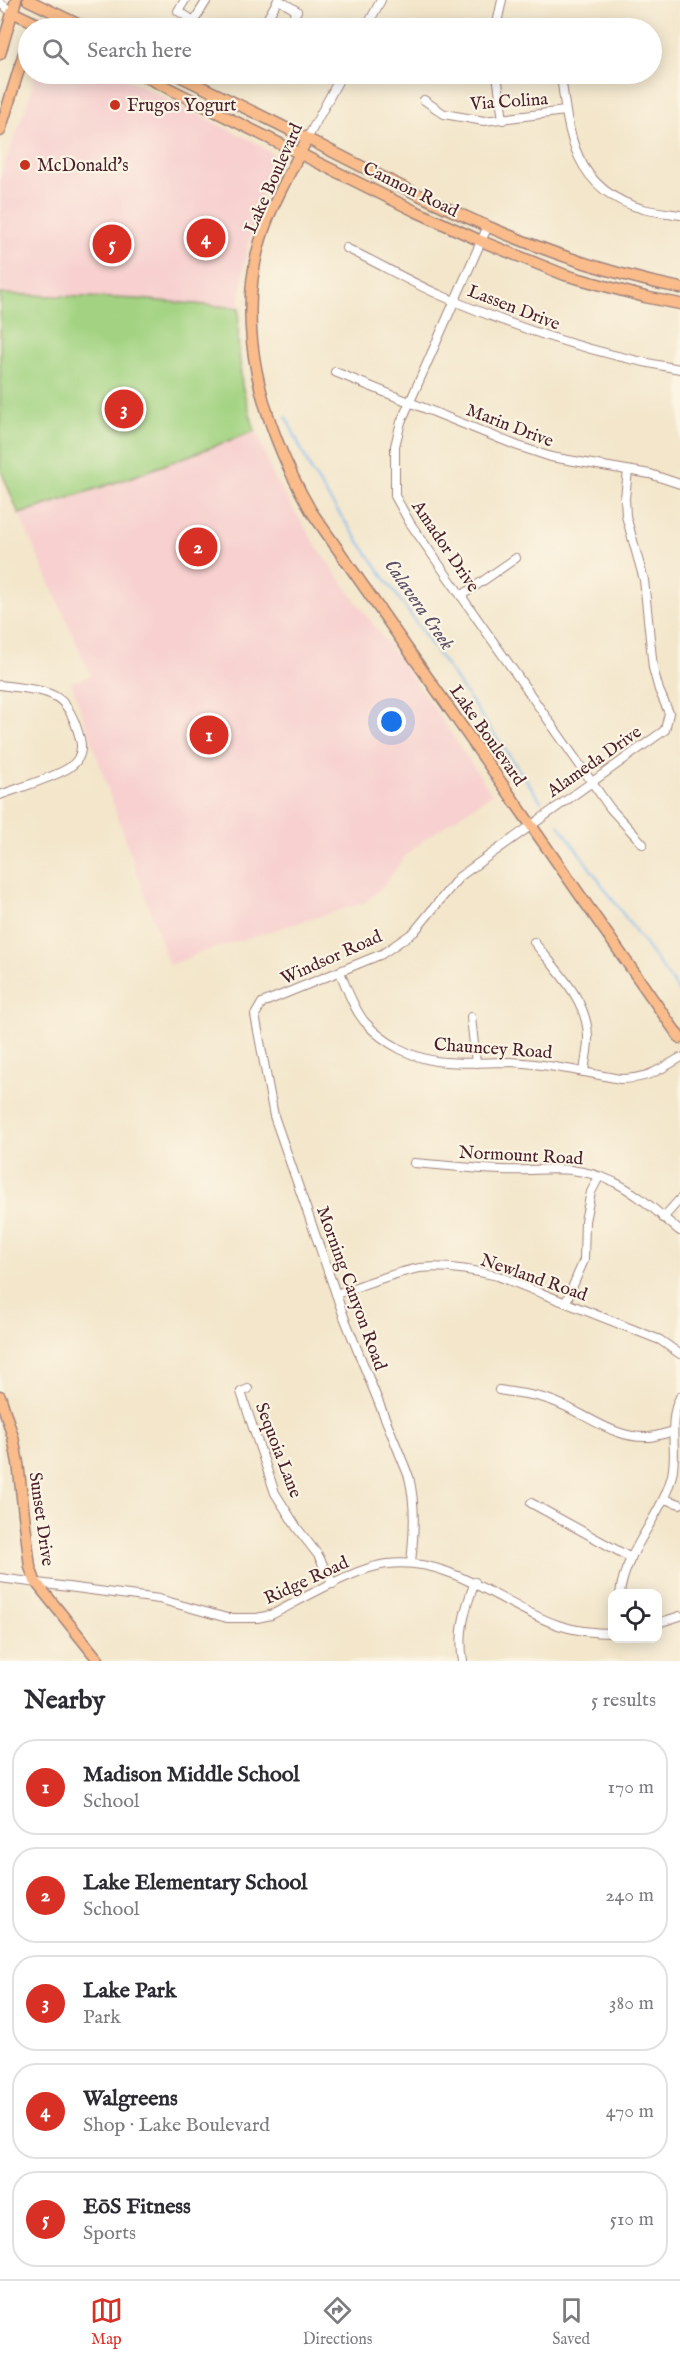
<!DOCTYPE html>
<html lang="en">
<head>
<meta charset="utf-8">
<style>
	:root { --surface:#fff; --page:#f2f2f3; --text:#2b2b33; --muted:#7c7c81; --line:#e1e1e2; --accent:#d93025 }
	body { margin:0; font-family:"IM FELL English",serif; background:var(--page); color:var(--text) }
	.controls { position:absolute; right:18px; bottom:18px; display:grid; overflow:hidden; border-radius:12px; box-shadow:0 3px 15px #0003 }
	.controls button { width:54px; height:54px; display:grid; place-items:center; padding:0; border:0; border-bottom:2px solid var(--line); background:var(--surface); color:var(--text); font:30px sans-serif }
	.you { position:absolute; left:392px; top:722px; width:21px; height:21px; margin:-15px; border:4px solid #fff; border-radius:50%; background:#1a73e8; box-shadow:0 0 0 9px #1a73e833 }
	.badge { display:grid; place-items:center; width:39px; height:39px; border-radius:50%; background:var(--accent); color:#fff; font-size:20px; font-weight:700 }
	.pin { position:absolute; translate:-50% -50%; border:3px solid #fff; box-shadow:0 2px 6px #0006 }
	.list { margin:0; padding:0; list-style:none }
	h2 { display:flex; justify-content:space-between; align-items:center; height:78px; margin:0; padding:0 24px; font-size:26px }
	h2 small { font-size:20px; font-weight:400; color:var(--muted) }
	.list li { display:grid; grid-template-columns:39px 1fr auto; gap:18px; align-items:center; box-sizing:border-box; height:96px; margin:0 12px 12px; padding:0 12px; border:2px solid var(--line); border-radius:24px }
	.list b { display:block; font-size:22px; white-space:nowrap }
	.list p { margin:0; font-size:20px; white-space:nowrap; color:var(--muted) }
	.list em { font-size:20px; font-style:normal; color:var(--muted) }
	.icon { flex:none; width:33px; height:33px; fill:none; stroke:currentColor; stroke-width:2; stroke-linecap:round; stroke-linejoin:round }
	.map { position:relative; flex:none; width:680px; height:1661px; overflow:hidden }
	.search { position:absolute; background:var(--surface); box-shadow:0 3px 15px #0003; left:18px; right:18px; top:18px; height:66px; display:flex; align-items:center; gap:15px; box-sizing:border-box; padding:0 21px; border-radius:33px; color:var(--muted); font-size:22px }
	.sheet { height:618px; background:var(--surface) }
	nav { display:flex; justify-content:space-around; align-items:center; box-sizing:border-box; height:84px; border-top:2px solid var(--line); background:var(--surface); font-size:16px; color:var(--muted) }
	nav a { display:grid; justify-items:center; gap:3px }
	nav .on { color:var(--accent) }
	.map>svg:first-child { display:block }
</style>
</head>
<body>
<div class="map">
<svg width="680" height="1661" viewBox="0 0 680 1661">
	<rect width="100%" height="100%" fill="#fcf5e5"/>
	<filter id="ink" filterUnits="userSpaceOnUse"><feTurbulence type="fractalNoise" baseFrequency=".0167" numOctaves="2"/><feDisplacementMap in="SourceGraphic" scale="12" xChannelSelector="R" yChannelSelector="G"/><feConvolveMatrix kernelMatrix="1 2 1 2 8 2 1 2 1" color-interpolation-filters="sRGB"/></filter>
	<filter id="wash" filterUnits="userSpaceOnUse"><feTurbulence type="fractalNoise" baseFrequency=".008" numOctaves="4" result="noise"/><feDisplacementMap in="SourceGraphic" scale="24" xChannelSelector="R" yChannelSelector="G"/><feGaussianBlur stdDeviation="1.35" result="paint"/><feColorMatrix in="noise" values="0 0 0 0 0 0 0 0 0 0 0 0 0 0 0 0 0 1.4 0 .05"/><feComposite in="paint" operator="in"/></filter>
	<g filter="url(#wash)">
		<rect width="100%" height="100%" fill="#f3e6cb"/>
		<g fill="#f7d0cf">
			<polygon points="35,74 116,74 258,144 281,160 259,199 245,260 239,308 138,299 0,294 0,177 29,99"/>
			<polygon points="257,432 273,476 320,552 422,691 492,794 426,838 403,858 385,885 364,903 205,951 169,965 71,682 91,676 19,514"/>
		</g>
		<polygon fill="#a3d382" stroke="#767956" stroke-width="1.5" points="0,294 138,299 239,308 238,340 242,386 255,431 129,478 19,514 0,468"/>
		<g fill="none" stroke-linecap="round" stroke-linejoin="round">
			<g stroke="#7cb9ef" stroke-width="2">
				<polyline points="286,417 312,472 330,500 541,801"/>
				<polyline points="559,825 680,993"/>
			</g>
		</g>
	</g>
	<g filter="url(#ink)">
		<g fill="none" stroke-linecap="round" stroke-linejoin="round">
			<g stroke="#9e827b" stroke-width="10">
				<g id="minor">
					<polyline points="185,0 178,11 194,21 207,0"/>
					<polyline points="279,0 297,11 286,28"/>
					<polyline points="0,3 12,12"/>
					<polyline points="555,23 556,28"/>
					<polyline points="262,28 278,0"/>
					<polyline points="366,28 381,0"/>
					<polyline points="496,28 502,0"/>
					<polyline points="497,74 503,120"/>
					<path d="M561,74c7,60 13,116 82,135 12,3 25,4 37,6"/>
					<polyline points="424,100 444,114 484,121 565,111"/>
					<polyline points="307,139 342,74"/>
					<polyline points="487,228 401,422 395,446 395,496 410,523 610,808 643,844"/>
					<path d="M346,248c32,15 62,33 94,47 78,34 157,60 240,74"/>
					<polyline points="335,372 518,446 551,457 650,474 680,484"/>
					<polyline points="461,596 516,558"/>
					<path d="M0,685c47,7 67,2 80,54 3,12 0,21 -10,28 -14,10 -52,21 -70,28"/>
					<path d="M534,942c22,28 55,59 54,97 0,11 -3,23 -4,33"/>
					<path d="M340,972c7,17 13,35 24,49 20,23 51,39 81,41 22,2 43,0 65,0 37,2 73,10 110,17 26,0 38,-8 60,-21"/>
					<polyline points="471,1017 476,1063"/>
					<path d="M414,1163c29,2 58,6 87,7 45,2 68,-8 113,12 25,12 45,32 66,49"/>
					<polyline points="663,1218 680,1199"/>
					<path d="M336,1294c27,-9 56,-21 84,-26 26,-3 53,2 78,8l162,64 20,14"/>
					<polyline points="566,1302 584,1260 585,1221 591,1192 599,1177"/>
					<polyline points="248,1389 241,1392 275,1493 297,1528 318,1555 333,1584"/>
					<path d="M499,1390c16,3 35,4 51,10 33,11 62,39 99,37 8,-1 16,-4 23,-5"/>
					<polyline points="664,1499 680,1504"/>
					<polyline points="531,1503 631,1558"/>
					<path d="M411,1563c3,-30 5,-57 -2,-86l-65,-160 -70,-201 -19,-101 7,-12 120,-49 32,-22 45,-55 206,-147 4,-17 -10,-23 -6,-22 -9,-88 -18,-64 -1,-18 3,-27"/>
					<path d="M0,1578l159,21 68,19h30l14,-3c30,-15 85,-48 117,-51 66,-7 112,41 170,61 18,6 36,8 54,8"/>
					<path d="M620,1594c5,-44 42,-77 52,-119 6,-26 -5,-52 8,-78"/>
					<polyline points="658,1623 680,1616"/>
					<path d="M463,1661c-5,-28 2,-53 12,-79"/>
				</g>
			</g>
			<g stroke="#9e827b" stroke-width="13">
				<g id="major">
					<polyline points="28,0 86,28"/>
					<polyline points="12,12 46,28"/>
					<polyline points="0,54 16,0"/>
					<polyline points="140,74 415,211 481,241 565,275 645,297 680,304"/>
					<path d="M175,74c44,21 87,42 131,64 125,64 235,122 374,150"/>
					<polyline points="0,131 28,40"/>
					<path d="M307,139c-13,27 -29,54 -40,82 -38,98 -5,204 44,290l369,527"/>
					<polyline points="0,1396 13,1437 18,1463 30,1567 35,1581 99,1661"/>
				</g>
			</g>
			<use href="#minor" stroke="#fff" stroke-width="8"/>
			<use href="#major" stroke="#fabc8b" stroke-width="10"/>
		</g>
	</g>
	<g fill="#c8321e" stroke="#fcf5e5" stroke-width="2">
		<circle cx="115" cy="105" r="6"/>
		<circle cx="25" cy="165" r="6"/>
	</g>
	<g text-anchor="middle" stroke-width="4.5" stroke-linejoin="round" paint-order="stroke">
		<g font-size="18" fill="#4a1f2b" stroke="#fcf5e5">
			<text transform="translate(509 101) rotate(-4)" y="6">Via Colina</text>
			<text transform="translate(273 178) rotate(-66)" y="6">Lake Boulevard</text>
			<text transform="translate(411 189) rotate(26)" y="6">Cannon Road</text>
			<text transform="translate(514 307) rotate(21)" y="6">Lassen Drive</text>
			<text transform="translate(510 425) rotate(21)" y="6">Marin Drive</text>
			<text transform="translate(446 546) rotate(56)" y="6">Amador Drive</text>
			<text transform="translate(488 735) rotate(55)" y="6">Lake Boulevard</text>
			<text transform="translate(594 761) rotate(-35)" y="6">Alameda Drive</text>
			<text transform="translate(331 957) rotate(-24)" y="6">Windsor Road</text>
			<text transform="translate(493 1048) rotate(4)" y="6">Chauncey Road</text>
			<text transform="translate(521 1155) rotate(3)" y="6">Normount Road</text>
			<text transform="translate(534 1277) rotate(19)" y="6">Newland Road</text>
			<text transform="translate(352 1288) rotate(70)" y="6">Morning Canyon Road</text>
			<text transform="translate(279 1450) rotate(69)" y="6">Sequoia Lane</text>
			<text transform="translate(42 1519) rotate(82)" y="6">Sunset Drive</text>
			<text transform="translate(306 1580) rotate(-25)" y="6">Ridge Road</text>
		</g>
		<g font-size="18" fill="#4a1f2b" stroke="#fcf5e5" text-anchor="start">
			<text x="127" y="111">Frugos Yogurt</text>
			<text x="37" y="171">McDonald's</text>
		</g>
		<g font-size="20" font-style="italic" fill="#594d66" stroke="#fcf5e5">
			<text transform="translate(420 604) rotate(55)" y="7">Calavera Creek</text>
		</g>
	</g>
</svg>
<div class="controls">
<button><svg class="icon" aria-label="locate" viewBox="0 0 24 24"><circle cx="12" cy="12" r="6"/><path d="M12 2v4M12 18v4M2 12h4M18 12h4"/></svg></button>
</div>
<div class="you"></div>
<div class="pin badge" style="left:209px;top:735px">1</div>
<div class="pin badge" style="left:198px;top:547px">2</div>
<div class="pin badge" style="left:124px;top:409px">3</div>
<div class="pin badge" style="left:206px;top:238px">4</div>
<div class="pin badge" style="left:112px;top:244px">5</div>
<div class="search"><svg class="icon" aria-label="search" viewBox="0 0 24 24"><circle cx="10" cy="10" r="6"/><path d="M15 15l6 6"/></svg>Search here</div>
</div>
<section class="sheet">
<h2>Nearby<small>5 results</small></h2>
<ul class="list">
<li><span class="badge">1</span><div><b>Madison Middle School</b><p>School</p></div><em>170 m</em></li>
<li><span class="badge">2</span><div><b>Lake Elementary School</b><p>School</p></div><em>240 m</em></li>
<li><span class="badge">3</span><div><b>Lake Park</b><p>Park</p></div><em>380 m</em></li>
<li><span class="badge">4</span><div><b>Walgreens</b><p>Shop · Lake Boulevard</p></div><em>470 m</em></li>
<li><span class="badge">5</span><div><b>EōS Fitness</b><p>Sports</p></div><em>510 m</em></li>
</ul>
</section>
<nav>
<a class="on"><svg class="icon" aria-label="map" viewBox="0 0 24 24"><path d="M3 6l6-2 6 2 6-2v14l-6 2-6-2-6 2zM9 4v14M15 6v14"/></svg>Map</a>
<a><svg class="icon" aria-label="directions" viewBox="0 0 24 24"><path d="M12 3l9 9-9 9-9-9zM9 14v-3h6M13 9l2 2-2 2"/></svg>Directions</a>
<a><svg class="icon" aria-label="saved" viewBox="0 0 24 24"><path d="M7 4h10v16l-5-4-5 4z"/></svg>Saved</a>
</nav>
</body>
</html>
